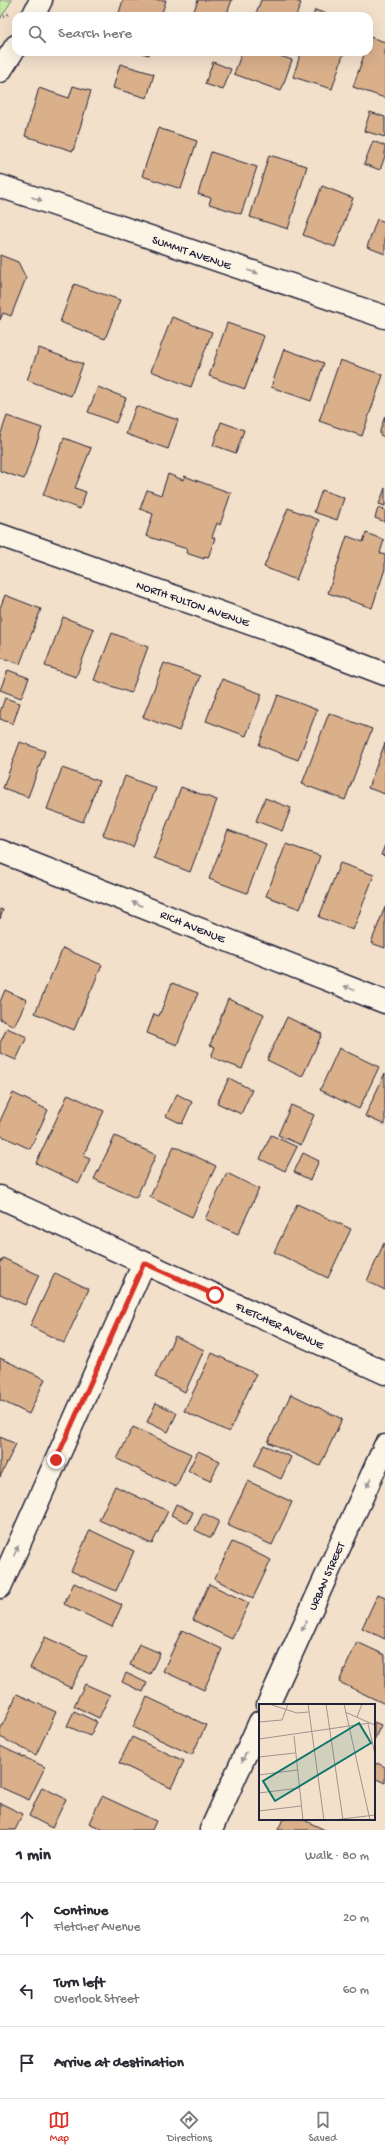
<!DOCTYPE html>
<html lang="en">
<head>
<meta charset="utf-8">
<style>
	:root { --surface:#fff; --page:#f2f2f3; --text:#2b2b33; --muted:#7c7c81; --line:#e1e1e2; --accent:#d93025 }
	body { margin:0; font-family:"Gochi Hand",sans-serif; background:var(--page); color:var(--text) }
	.stop { position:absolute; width:12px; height:12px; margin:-9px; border:3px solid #d93025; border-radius:50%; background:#fff }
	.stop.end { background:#d93025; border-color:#fff; box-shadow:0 1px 4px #0008 }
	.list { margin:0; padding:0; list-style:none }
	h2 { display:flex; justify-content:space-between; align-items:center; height:52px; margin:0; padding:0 16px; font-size:17px }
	h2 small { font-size:13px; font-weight:400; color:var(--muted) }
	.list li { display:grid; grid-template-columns:26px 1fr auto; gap:12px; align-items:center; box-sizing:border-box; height:72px; padding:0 16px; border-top:1px solid var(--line) }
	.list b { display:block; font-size:15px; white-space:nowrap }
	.list p { margin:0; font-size:13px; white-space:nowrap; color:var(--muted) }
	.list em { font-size:13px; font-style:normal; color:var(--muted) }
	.icon { flex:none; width:22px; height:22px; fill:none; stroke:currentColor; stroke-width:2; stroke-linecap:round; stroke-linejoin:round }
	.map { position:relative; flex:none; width:385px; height:1830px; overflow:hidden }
	.search { position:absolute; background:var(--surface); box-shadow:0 4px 16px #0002; left:12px; right:12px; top:12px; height:44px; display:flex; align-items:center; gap:10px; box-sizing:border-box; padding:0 14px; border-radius:12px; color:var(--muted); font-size:15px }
	.sheet { height:268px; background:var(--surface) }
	nav { display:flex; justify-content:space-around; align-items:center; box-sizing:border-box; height:56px; border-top:1px solid var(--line); background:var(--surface); font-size:11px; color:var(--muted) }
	nav a { display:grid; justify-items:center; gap:2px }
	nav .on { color:var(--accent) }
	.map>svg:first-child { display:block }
</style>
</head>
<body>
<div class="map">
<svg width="385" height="1830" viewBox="0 0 385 1830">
	<rect width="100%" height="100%" fill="#f2e0ca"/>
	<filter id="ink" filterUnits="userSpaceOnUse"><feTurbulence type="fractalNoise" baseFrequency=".025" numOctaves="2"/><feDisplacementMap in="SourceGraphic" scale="8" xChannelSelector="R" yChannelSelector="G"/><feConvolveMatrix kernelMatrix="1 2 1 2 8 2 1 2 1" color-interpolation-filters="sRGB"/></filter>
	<g filter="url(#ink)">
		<polygon fill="#c6eaa4" stroke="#748670" points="0,0 12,0 0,19"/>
		<g fill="#dab08b" stroke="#22223b">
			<polygon points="123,0 166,0 161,16 118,16"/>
			<polygon points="198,0 232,0 226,16 192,16"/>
			<polygon points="261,0 292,0 301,3 296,16 255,16"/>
			<polygon points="315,10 333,16 313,16"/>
			<polygon points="370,37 385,42 385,98 353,87 365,52 369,52"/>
			<polygon points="138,52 150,52 149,55"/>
			<polygon points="242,52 269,52 292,60 281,91 234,74"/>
			<polygon points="301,52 344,52 332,89 293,77"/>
			<polygon points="213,62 231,69 223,90 205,84"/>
			<polygon points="120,64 154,74 147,98 113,88"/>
			<polygon points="73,86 91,91 73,151 25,136 39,88 69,98"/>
			<polygon points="370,112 385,117 385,137 364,131"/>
			<polygon points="158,128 197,141 181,189 142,176"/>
			<polygon points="373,141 385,146 385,156 380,170 364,164"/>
			<polygon points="211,152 257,167 241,214 209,204 211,198 198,194"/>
			<polygon points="269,155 307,166 288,229 250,217"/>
			<polygon points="322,186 353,198 335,247 303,235"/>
			<polygon points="377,219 385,222 385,254 367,247"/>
			<polygon points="0,255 18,262 26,278 11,316 3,313 0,320"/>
			<polygon points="74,284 120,300 105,339 60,322"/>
			<polygon points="172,317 212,332 191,387 151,371"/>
			<polygon points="227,323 264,336 245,389 209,376"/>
			<polygon points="39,348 83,364 71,396 27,380"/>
			<polygon points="284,349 324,363 311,401 271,387"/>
			<polygon points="340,360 383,375 362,436 319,421"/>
			<polygon points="98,387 126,398 116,423 88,412"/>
			<polygon points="136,406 178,420 168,449 126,434"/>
			<polygon points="7,416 42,428 24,479 0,471 0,436"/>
			<polygon points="385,416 385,437 380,435 380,431"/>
			<polygon points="221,422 244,430 236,453 213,445"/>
			<polygon points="64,438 91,448 75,488 86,492 80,509 43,495"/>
			<polygon points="168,474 183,480 184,476 231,493 220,525 217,523 212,537 215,538 208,558 204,557 204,559 186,553 187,549 146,536 153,514 140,509 147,490 161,495"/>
			<polygon points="385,488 385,506 379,504"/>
			<polygon points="322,490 344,498 337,520 314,512"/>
			<polygon points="288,508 319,520 296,580 264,567"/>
			<polygon points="378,508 385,510 385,522 375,518"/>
			<polygon points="366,533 384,540 380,553 385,555 385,569 372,608 328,593 347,536 363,542"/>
			<polygon points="5,595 41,609 20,664 0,657 0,608"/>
			<polygon points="63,617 94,629 76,677 45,666"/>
			<polygon points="112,633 148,647 131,693 94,680"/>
			<polygon points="164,663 200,676 179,731 143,717"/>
			<polygon points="8,670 29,678 21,698 0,690"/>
			<polygon points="222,679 262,694 246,736 206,721"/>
			<polygon points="278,695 317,710 298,760 259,745"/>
			<polygon points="5,698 20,703 13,724 0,719 0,712"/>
			<polygon points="329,713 372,729 345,800 302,784"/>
			<polygon points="20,742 45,751 28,797 3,788"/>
			<polygon points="385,743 385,794 368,788"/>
			<polygon points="62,768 99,781 83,822 47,809"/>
			<polygon points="125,776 156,788 133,847 103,835"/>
			<polygon points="181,787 217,800 190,872 154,858"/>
			<polygon points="265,798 291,808 282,831 256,821"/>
			<polygon points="228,830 266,844 247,893 209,879"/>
			<polygon points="286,844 320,856 300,909 266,896"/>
			<polygon points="385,845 385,856 381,855"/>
			<polygon points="340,863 374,875 353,930 319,917"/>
			<polygon points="385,907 385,948 371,943"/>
			<polygon points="0,909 3,910 0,919"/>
			<polygon points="63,948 102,965 74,1030 35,1013"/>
			<polygon points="172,983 198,993 177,1045 147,1033 154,1014 159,1016"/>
			<polygon points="5,990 27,1000 14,1026 0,1019 0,1002"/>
			<polygon points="228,999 264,1014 242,1069 211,1057 215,1047 210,1045"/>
			<polygon points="287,1017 322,1034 302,1077 267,1060"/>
			<polygon points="7,1028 27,1037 16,1060 0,1053 0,1043"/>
			<polygon points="339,1048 379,1067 359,1109 320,1090"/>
			<polygon points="385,1073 385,1125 365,1116"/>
			<polygon points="229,1078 252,1090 241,1114 217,1103"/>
			<polygon points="13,1093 48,1110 30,1149 0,1135 0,1121"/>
			<polygon points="68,1094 104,1111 83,1156 90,1159 79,1183 36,1163"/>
			<polygon points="177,1094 192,1102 182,1124 166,1116"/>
			<polygon points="291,1105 314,1115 301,1145 278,1135"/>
			<polygon points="271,1135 297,1147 285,1171 260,1159"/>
			<polygon points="115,1136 156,1155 136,1198 94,1179"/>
			<polygon points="174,1146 216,1166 192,1217 150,1197"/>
			<polygon points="303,1153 319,1161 310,1180 294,1172"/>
			<polygon points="227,1173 259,1189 238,1234 205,1219"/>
			<polygon points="297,1204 351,1229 328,1278 274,1252"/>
			<polygon points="384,1243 385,1244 385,1290 367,1281"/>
			<polygon points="3,1258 39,1275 25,1305 0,1294 0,1264"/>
			<polygon points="55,1273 89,1289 64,1343 30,1326"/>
			<polygon points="175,1336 204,1350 185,1392 155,1377"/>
			<polygon points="212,1353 256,1374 229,1432 184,1411"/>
			<polygon points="0,1358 45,1379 29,1414 0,1400"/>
			<polygon points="291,1394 342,1419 320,1466 268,1442"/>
			<polygon points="156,1403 177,1413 168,1432 147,1422"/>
			<polygon points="133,1427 191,1454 176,1487 117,1459"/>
			<polygon points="0,1437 16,1444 0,1477"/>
			<polygon points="264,1445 291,1457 281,1479 254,1466"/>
			<polygon points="198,1451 220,1461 210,1481 188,1471"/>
			<polygon points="248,1481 292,1502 272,1545 227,1525"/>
			<polygon points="115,1486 168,1511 152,1544 99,1520"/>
			<polygon points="176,1504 193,1512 188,1523 171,1515"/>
			<polygon points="203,1513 219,1521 211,1538 195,1530"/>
			<polygon points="90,1530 134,1551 116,1591 71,1571"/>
			<polygon points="232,1542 271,1560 253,1598 214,1579"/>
			<polygon points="74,1583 122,1605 112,1627 64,1604"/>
			<polygon points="209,1584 249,1603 232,1639 193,1620"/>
			<polygon points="378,1594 385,1597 385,1639 362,1628"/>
			<polygon points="182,1630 222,1649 204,1690 163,1671"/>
			<polygon points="45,1637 87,1656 71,1688 30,1668"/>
			<polygon points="357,1642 385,1655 385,1704 339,1682"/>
			<polygon points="139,1644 160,1653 150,1674 130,1665"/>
			<polygon points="126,1673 147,1683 143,1692 122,1682"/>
			<polygon points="85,1684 110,1695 99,1718 74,1706"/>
			<polygon points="17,1694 56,1712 36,1755 0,1737 0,1730"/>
			<polygon points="147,1697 206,1725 192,1755 133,1727"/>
			<polygon points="74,1711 97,1722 90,1736 67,1726"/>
			<polygon points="374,1722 381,1725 374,1740"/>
			<polygon points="132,1737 184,1761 171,1788 119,1763"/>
			<polygon points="0,1746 45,1767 29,1800 0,1787"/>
			<polygon points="377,1763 385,1767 385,1783 374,1778 374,1768"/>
			<polygon points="42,1787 66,1799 52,1828 29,1816"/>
			<polygon points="102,1796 156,1821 152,1830 104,1830 89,1823"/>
			<polygon points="0,1803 23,1814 15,1830 0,1830"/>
			<polygon points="283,1819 302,1819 325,1830 278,1830"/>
		</g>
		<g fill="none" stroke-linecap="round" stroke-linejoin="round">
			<g stroke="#22223b" stroke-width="25">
				<g id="minor">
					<polyline points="33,16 41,0"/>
					<polyline points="0,71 16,46"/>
					<polyline points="0,186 385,317"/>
					<polyline points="0,535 283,635 385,674"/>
					<polyline points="0,851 385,1002"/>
					<polyline points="0,1197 385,1373"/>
					<polyline points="0,1587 144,1263"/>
					<polyline points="268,1705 385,1446"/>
					<polyline points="211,1830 260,1722"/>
				</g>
			</g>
			<polyline stroke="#22223b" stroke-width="2.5" stroke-dasharray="1 3" stroke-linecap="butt" points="0,17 9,14"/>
			<use href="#minor" stroke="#fcf5e5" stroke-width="22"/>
		</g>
		<defs><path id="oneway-solid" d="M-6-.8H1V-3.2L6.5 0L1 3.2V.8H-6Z"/></defs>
		<g fill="#9a9698">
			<use href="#oneway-solid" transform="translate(37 199) rotate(19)"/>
			<use href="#oneway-solid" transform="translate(253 272) rotate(19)"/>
			<use href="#oneway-solid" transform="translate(137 904) rotate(-158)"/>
			<use href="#oneway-solid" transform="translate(349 988) rotate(-158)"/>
			<use href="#oneway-solid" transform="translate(369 1482) rotate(114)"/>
			<use href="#oneway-solid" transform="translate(16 1551) rotate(-66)"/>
			<use href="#oneway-solid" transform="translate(304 1626) rotate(114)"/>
			<use href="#oneway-solid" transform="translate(244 1757) rotate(114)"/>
		</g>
	</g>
	<g fill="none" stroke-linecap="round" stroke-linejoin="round" filter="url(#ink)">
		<polyline stroke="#d93025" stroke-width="5" points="56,1460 144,1263 215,1295"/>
	</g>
	<g text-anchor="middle" stroke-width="3" stroke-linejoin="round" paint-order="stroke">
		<g font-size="12" fill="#22223b" stroke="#fcf5e5">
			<text transform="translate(192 252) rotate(19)" y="4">SUMMIT AVENUE</text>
			<text transform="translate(193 603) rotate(19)" y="4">NORTH FULTON AVENUE</text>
			<text transform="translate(193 926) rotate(22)" y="4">RICH AVENUE</text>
			<text transform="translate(280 1325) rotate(25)" y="4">FLETCHER AVENUE</text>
			<text transform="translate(326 1576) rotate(-66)" y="4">URBAN STREET</text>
		</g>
	</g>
	<g transform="translate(259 1704)">
		<rect width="116" height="116" fill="#f2e0ca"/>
		<path fill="none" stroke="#9f9491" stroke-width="1" d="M10,0l28,9 12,-1M49,0l16,116M67,0l17,116M85,0l26,116M86,8l25,11M98,13l5,-13M0,18l23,-2 6,-16M109,20l7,30M35,32l9,84M0,35l111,-16 5,2M0,53l36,-4M0,71l38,-5M0,89l40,-5M0,107l42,-5M75,116l41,-5"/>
		<path fill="#0f766e" fill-opacity="0.15" stroke="#0f766e" stroke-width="2" d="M100,19l12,20 -96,58 -12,-20z"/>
		<rect width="116" height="116" fill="none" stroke="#22223b" stroke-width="2"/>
	</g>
</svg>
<div class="stop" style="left:215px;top:1295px"></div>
<div class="stop end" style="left:56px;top:1460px"></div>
<div class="search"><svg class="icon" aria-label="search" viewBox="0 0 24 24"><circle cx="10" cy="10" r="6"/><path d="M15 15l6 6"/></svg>Search here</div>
</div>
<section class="sheet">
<h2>1 min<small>Walk · 80 m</small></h2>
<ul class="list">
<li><svg class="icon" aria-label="ahead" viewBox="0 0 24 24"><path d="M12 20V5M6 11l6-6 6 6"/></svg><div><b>Continue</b><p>Fletcher Avenue</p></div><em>20 m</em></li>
<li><svg class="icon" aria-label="left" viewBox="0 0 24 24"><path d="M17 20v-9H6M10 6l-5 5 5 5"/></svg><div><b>Turn left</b><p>Overlook Street</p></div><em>60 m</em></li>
<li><svg class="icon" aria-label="arrive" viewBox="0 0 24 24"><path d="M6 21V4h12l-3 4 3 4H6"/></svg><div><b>Arrive at destination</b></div></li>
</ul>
</section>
<nav>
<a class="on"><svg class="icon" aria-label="map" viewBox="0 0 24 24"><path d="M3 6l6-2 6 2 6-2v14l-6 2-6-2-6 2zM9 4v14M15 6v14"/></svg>Map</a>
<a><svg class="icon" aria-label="directions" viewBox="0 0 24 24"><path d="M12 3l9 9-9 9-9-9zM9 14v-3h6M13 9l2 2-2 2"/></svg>Directions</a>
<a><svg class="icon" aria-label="saved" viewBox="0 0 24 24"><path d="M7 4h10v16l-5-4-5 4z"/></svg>Saved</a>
</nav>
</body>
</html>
